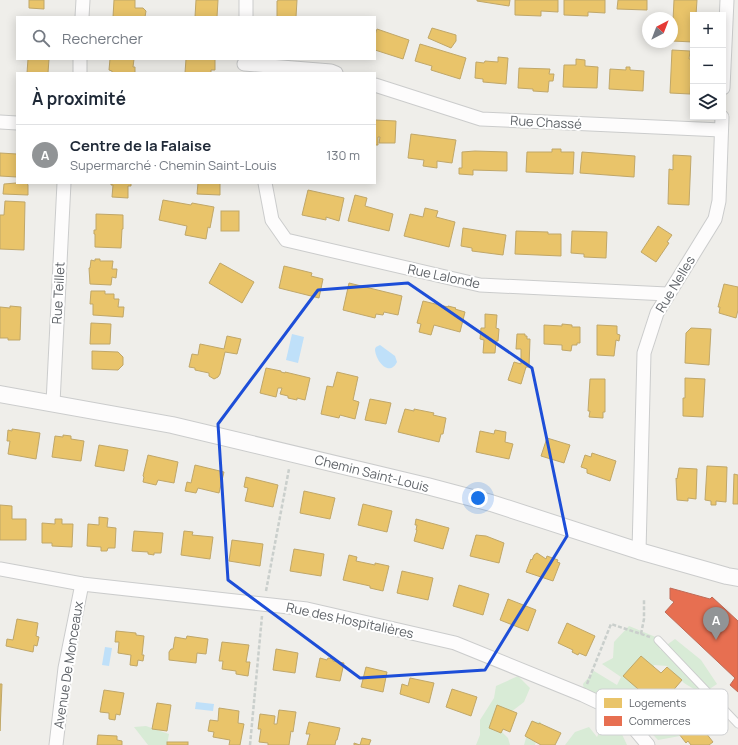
<!DOCTYPE html>
<html lang="fr">
<head>
<meta charset="utf-8">
<style>
	:root { --surface:#fff; --page:#f2f2f3; --text:#1f2937; --muted:#747a83; --line:#e0e1e3; --accent:#919496 }
	body { margin:0; font-family:Manrope,sans-serif; background:var(--page); color:var(--text) }
	.controls { position:absolute; right:12px; top:12px; display:grid; overflow:hidden; border-radius:0px; box-shadow:0 2px 10px #0003 }
	.controls button { width:36px; height:36px; display:grid; place-items:center; padding:0; border:0; border-bottom:1px solid var(--line); background:var(--surface); color:var(--text); font:20px sans-serif }
	.compass { position:absolute; left:642px; top:12px; width:36px; height:36px; border-radius:50%; background:var(--surface); box-shadow:0 2px 10px #0003; rotate:42deg }
	.you { position:absolute; left:478px; top:498px; width:14px; height:14px; margin:-10px; border:3px solid #fff; border-radius:50%; background:#1a73e8; box-shadow:0 0 0 6px #1a73e833 }
	.badge { display:grid; place-items:center; width:26px; height:26px; border-radius:50%; background:var(--accent); color:#fff; font-size:13px; font-weight:700 }
	.pin { position:absolute; translate:-50% -33px; filter:drop-shadow(0 1px 2px #0008) }
	.pin::after { content:''; position:absolute; top:21px; width:14px; height:12px; background:inherit; clip-path:polygon(0 0,100% 0,50% 100%) }
	.list { margin:0; padding:0; list-style:none }
	h2 { display:flex; justify-content:space-between; align-items:center; height:52px; margin:0; padding:0 16px; font-size:17px }
	h2 small { font-size:13px; font-weight:400; color:var(--muted) }
	.list li { display:grid; grid-template-columns:26px 1fr auto; gap:12px; align-items:center; box-sizing:border-box; height:60px; padding:0 16px; border-top:1px solid var(--line) }
	.list b { display:block; font-size:15px; white-space:nowrap }
	.list p { margin:0; font-size:13px; white-space:nowrap; color:var(--muted) }
	.list em { font-size:13px; font-style:normal; color:var(--muted) }
	.icon { flex:none; width:22px; height:22px; fill:none; stroke:currentColor; stroke-width:2; stroke-linecap:round; stroke-linejoin:round }
	.map { position:relative; flex:none; width:738px; height:745px; overflow:hidden }
	.search { position:absolute; background:var(--surface); box-shadow:0 2px 10px #0003; left:16px; top:16px; width:360px; height:44px; display:flex; align-items:center; gap:10px; box-sizing:border-box; padding:0 14px; border-radius:0px; color:var(--muted); font-size:15px }
	.panel { position:absolute; background:var(--surface); box-shadow:0 2px 10px #0003; left:16px; top:72px; width:360px; height:112px; border-radius:0px }
	.map>svg:first-child { display:block }
</style>
</head>
<body>
<div class="map">
<svg width="738" height="745" viewBox="0 0 738 745">
	<rect width="100%" height="100%" fill="#efeeea"/>
	<g fill="#d8ebd6">
		<polygon points="629,626 658,638 660,650 675,639 701,660 717,684 702,694 684,683 667,666 654,665 658,686 650,698 671,711 689,709 696,719 680,736 658,740 634,715 638,703 626,704 622,700 611,713 594,708 586,702 583,684 594,671 617,685 621,677 602,664 613,658 614,642"/>
		<polygon points="518,676 530,688 524,702 511,712 497,727 508,738 510,745 476,745 480,735 480,720 494,698 496,686"/>
		<polygon points="531,721 541,722 535,745 524,745"/>
		<polygon points="603,724 620,730 627,745 565,745 575,732 589,727 597,737"/>
		<polygon points="146,726 169,734 167,745 148,745 134,727"/>
	</g>
	<g fill="#bfe0f9">
		<polygon points="292,334 304,337 298,363 286,360"/>
		<path d="M380,345l15,11 2,6c-8,16 -22,-2 -22,-13l1,-2z"/>
		<polygon points="105,647 112,648 109,666 102,665"/>
		<polygon points="196,702 214,704 213,711 195,709"/>
	</g>
	<g fill="#e9c46a" stroke="#c0a769">
		<polygon points="29,0 44,0 44,9 29,8"/>
		<polygon points="114,0 135,0 135,8 143,8 146,11 145,17 113,17"/>
		<polygon points="196,0 218,0 217,17 195,17"/>
		<polygon points="279,0 297,0 296,17 277,17 277,1"/>
		<polygon points="477,0 510,0 509,6 477,1"/>
		<polygon points="515,0 558,0 558,12 541,11 541,16 515,15"/>
		<polygon points="564,0 605,0 605,13 588,12 588,16 564,15"/>
		<polygon points="618,0 647,0 647,10 617,9"/>
		<polygon points="674,0 697,0 696,15 693,15 693,42 672,41"/>
		<polygon points="432,28 456,35 456,41 451,48 428,38"/>
		<polygon points="377,29 409,40 403,59 375,50 375,35"/>
		<polygon points="420,44 466,58 460,79 431,70 432,66 415,61"/>
		<polygon points="672,50 690,51 689,59 692,59 690,94 670,93"/>
		<polygon points="498,57 508,58 506,84 483,82 483,79 475,78 476,62 484,63 485,61 498,62"/>
		<polygon points="28,59 49,59 48,73 27,73"/>
		<polygon points="110,59 134,59 133,67 135,67 135,73 112,73 112,71 109,70"/>
		<polygon points="186,59 215,59 215,70 211,70 211,73 185,73"/>
		<polygon points="576,59 585,60 585,66 598,67 597,88 563,87 564,65 576,65"/>
		<polygon points="626,67 630,67 630,70 644,71 643,91 609,89 610,69 626,70"/>
		<polygon points="519,68 550,69 549,74 554,74 553,81 549,81 548,92 533,91 533,89 518,88"/>
		<polygon points="375,120 396,121 395,143 379,143 380,137 378,137 378,145 375,145"/>
		<polygon points="411,134 456,140 452,163 437,161 437,168 423,166 424,160 408,158"/>
		<polygon points="552,149 561,149 561,152 574,152 573,174 526,172 527,152 552,152"/>
		<polygon points="475,151 507,152 507,171 473,170 473,175 459,174 459,168 462,168 462,152"/>
		<polygon points="582,152 635,156 634,177 580,173"/>
		<polygon points="0,153 17,154 17,177 0,176"/>
		<polygon points="673,155 691,156 689,205 668,204 669,169 673,170"/>
		<polygon points="16,183 27,183 28,185 28,195 3,194 4,184"/>
		<polygon points="111,183 131,183 131,186 128,186 128,198 112,197 113,185 111,185"/>
		<polygon points="198,183 220,183 220,195 197,194"/>
		<polygon points="308,190 344,198 339,221 326,217 326,220 302,215"/>
		<polygon points="355,195 367,198 365,206 393,214 389,231 348,221"/>
		<polygon points="163,200 191,205 192,203 214,207 210,228 208,227 206,239 185,235 187,226 159,220"/>
		<polygon points="5,201 25,202 24,250 0,249 0,215 4,215"/>
		<polygon points="425,208 438,211 436,217 455,222 449,247 404,236 410,214 423,217"/>
		<rect x="221" y="211" width="18" height="20"/>
		<polygon points="96,214 123,215 123,229 122,229 121,248 95,247 95,234 94,234 94,230 96,230"/>
		<polygon points="658,226 672,235 667,242 669,243 656,262 641,252"/>
		<polygon points="463,228 506,235 503,255 472,251 472,248 461,246"/>
		<polygon points="516,231 548,232 548,234 561,234 561,256 515,254"/>
		<polygon points="572,231 607,232 606,258 584,257 584,254 571,253"/>
		<polygon points="95,259 100,259 100,261 113,261 112,269 117,269 116,278 112,277 111,285 90,284 89,268 90,268 91,260 95,261"/>
		<polygon points="220,263 254,282 242,303 209,283"/>
		<polygon points="284,266 312,273 311,276 323,279 319,298 279,288"/>
		<polygon points="349,283 402,296 398,315 384,312 383,315 376,314 375,318 343,310"/>
		<polygon points="724,284 738,287 738,310 736,318 719,313 720,307 718,307"/>
		<polygon points="91,291 105,291 105,294 114,294 114,299 119,299 118,307 124,307 123,317 93,315 93,304 90,304"/>
		<polygon points="423,301 448,307 448,306 456,308 455,309 465,312 460,332 434,325 431,335 419,332 421,324 417,323"/>
		<polygon points="10,306 21,307 20,340 8,340 8,338 0,338 0,307 10,308"/>
		<polygon points="485,314 497,315 496,328 499,329 498,341 496,341 495,353 483,353 484,340 480,339 481,328 485,328"/>
		<polygon points="91,323 111,324 110,344 90,344"/>
		<polygon points="562,324 572,325 572,327 580,327 580,343 577,343 577,345 572,345 571,351 562,350 562,345 544,344 544,325 562,326"/>
		<polygon points="597,325 617,326 617,334 620,335 619,341 616,340 614,356 597,355"/>
		<polygon points="691,328 711,329 709,365 685,363 686,333"/>
		<polygon points="517,334 525,334 525,336 527,336 527,339 530,339 529,367 526,367 521,384 508,380 514,362 521,364 521,349 516,349"/>
		<polygon points="227,336 241,339 237,354 225,352 220,374 218,377 214,379 209,376 209,373 195,370 195,368 189,367 192,354 198,355 200,344 224,349"/>
		<polygon points="92,351 118,352 123,357 123,365 118,370 92,369"/>
		<polygon points="266,368 281,371 281,372 285,373 285,372 310,378 305,400 297,398 297,400 288,398 288,396 280,394 282,388 278,388 276,397 260,393"/>
		<polygon points="337,372 358,377 353,400 359,402 355,419 340,415 339,418 321,414 327,386 333,387"/>
		<polygon points="685,378 705,379 703,417 683,416 683,398 685,398"/>
		<polygon points="590,379 605,379 605,412 603,412 603,418 589,417 590,411 588,411"/>
		<polygon points="370,399 391,403 386,424 365,420"/>
		<polygon points="405,409 414,411 414,409 434,413 433,415 446,418 443,434 441,434 439,442 398,432"/>
		<polygon points="12,429 40,433 36,459 8,454 10,441 7,441 8,430 12,431"/>
		<polygon points="495,430 506,432 505,442 513,444 509,459 476,452 480,431 494,434"/>
		<polygon points="63,435 71,436 71,439 84,441 81,461 52,457 55,436 63,437"/>
		<polygon points="547,438 570,445 564,463 541,456"/>
		<polygon points="99,445 128,450 124,471 95,466"/>
		<polygon points="592,453 616,461 610,481 587,473 587,469 581,467 585,455 591,457"/>
		<polygon points="148,455 178,462 174,483 158,480 156,485 143,482 144,477 143,476"/>
		<polygon points="195,465 224,472 219,493 198,488 196,493 185,491 187,482 191,483"/>
		<polygon points="707,466 727,467 726,502 716,501 716,505 711,505 711,501 705,500"/>
		<polygon points="679,468 697,469 696,499 688,498 688,501 677,500 676,478 677,479"/>
		<polygon points="734,474 738,475 738,504 733,504"/>
		<polygon points="246,477 278,485 273,507 245,501 248,488 244,487"/>
		<polygon points="304,491 335,498 330,519 300,513"/>
		<polygon points="363,504 392,511 387,532 358,525"/>
		<polygon points="0,505 12,506 12,519 26,519 26,540 0,540"/>
		<polygon points="99,517 108,518 107,527 116,528 115,548 108,548 107,551 101,551 101,547 87,546 88,524 99,525"/>
		<polygon points="55,519 62,519 62,524 73,524 72,547 52,546 52,543 42,543 42,523 55,524"/>
		<polygon points="416,519 449,528 443,549 414,541 417,530 416,530 417,525 415,525"/>
		<polygon points="134,531 163,533 161,553 154,553 154,555 148,554 148,552 132,551"/>
		<polygon points="184,531 193,532 192,535 213,537 210,559 181,555"/>
		<polygon points="476,535 486,536 504,543 499,563 470,556"/>
		<polygon points="232,540 263,544 260,566 229,561"/>
		<polygon points="294,549 324,554 321,576 290,571"/>
		<polygon points="537,553 546,559 547,556 558,560 557,562 560,563 553,581 526,572 531,559 532,560 534,555"/>
		<polygon points="349,555 357,557 356,561 375,565 375,563 389,566 383,591 370,588 370,586 343,580"/>
		<polygon points="402,571 433,578 428,600 397,593"/>
		<polygon points="459,585 489,594 483,615 453,606"/>
		<polygon points="508,599 536,610 528,631 500,620"/>
		<polygon points="17,619 38,623 36,636 39,637 37,646 34,645 33,652 6,646 7,639 13,640"/>
		<polygon points="567,623 595,636 586,656 579,653 578,655 572,652 573,650 558,643"/>
		<polygon points="116,631 136,633 136,635 144,636 142,655 144,655 143,661 138,660 137,666 130,665 131,655 118,653 119,642 115,642"/>
		<polygon points="187,636 208,639 206,654 197,653 196,663 169,660 169,652 171,649 173,649 175,637 186,639"/>
		<polygon points="222,642 249,645 246,662 250,662 248,676 236,674 236,671 222,669 223,661 219,661"/>
		<polygon points="276,649 298,653 295,673 273,670"/>
		<polygon points="641,656 661,673 667,667 682,680 659,707 623,676"/>
		<polygon points="320,658 327,660 328,658 333,659 333,661 344,663 340,681 316,677"/>
		<polygon points="366,667 387,672 383,692 361,687"/>
		<polygon points="410,678 434,683 429,703 400,694 402,684 408,686"/>
		<polygon points="0,684 2,684 0,731"/>
		<polygon points="452,689 477,697 471,716 446,707"/>
		<polygon points="104,690 124,693 120,715 116,714 115,720 109,719 109,713 100,712"/>
		<polygon points="688,700 696,710 694,712 698,717 695,719 713,742 709,745 691,745 688,741 686,743 672,725 688,712 682,704"/>
		<polygon points="157,703 171,705 167,731 152,729"/>
		<polygon points="497,705 517,713 510,732 503,729 501,733 489,728"/>
		<polygon points="219,708 239,711 238,723 244,724 240,745 229,745 230,740 213,737 214,732 208,731 210,720 218,721"/>
		<polygon points="279,710 296,712 293,732 291,731 289,745 268,745 268,743 259,742 261,729 258,729 260,714 275,716 274,724 277,724"/>
		<polygon points="532,721 539,724 539,723 561,733 555,745 541,745 525,736"/>
		<polygon points="309,722 340,728 337,740 336,740 335,745 307,745 310,734 306,734"/>
		<polygon points="98,735 117,736 117,740 122,741 122,745 97,745"/>
		<polygon points="362,738 371,740 369,745 354,745 354,743 360,745"/>
		<rect x="167" y="742" width="21" height="3"/>
	</g>
	<polygon fill="#e76f51" stroke="#be6b58" points="670,588 710,599 712,597 738,621 738,692 730,685 735,678 665,612 674,602 670,599"/>
	<g fill="none" stroke-linecap="round" stroke-linejoin="round">
		<g stroke="#cbcccc" stroke-width="9">
			<polyline id="service" points="658,640 738,724"/>
		</g>
		<g stroke="#cbcccc" stroke-width="15">
			<g id="minor">
				<polyline points="82,17 83,0"/>
				<polyline points="246,17 246,0"/>
				<polyline points="244,64 331,71 336,73"/>
				<polyline points="80,73 80,59"/>
				<polyline points="375,85 481,119 721,130"/>
				<polyline points="723,88 727,0"/>
				<polyline points="0,122 17,123"/>
				<polyline points="265,183 272,220 286,240 480,285 667,294"/>
				<polyline points="53,403 64,183"/>
				<polyline points="639,551 644,353 657,313 715,219 719,201 722,117"/>
				<polyline points="0,569 82,584 307,609 455,643 583,695 617,711 632,726 648,745"/>
				<polyline points="56,745 65,668 82,584"/>
			</g>
		</g>
		<g stroke="#cbcccc" stroke-width="18">
			<polyline id="tertiary" points="0,394 172,425 427,486 491,503 639,551 727,576 738,578"/>
		</g>
		<g stroke="#cacfcc" stroke-width="2.5" stroke-dasharray="4 2" stroke-linecap="butt">
			<polyline points="266,591 289,469"/>
			<polyline points="641,634 644,619 644,600"/>
			<polyline points="587,684 611,624 650,637"/>
			<polyline points="250,745 262,616"/>
		</g>
		<use href="#service" stroke="#fdfcfc" stroke-width="7"/>
		<use href="#minor" stroke="#fdfcfc" stroke-width="13"/>
		<use href="#tertiary" stroke="#fdfcfc" stroke-width="16"/>
	</g>
	<path fill="none" stroke="#1d4ed8" stroke-width="3" stroke-linejoin="round" d="M408,283l124,85 35,168 -82,134 -125,8 -132,-98 -10,-156 100,-134z"/>
	<g text-anchor="middle" stroke-width="4" stroke-linejoin="round" paint-order="stroke">
		<g font-size="13" fill="#5f6368" stroke="#fff">
			<text transform="translate(546 122) rotate(3)" y="5">Rue Chassé</text>
			<text transform="translate(444 276) rotate(12)" y="5">Rue Lalonde</text>
			<text transform="translate(675 284) rotate(-59)" y="5">Rue Nelles</text>
			<text transform="translate(58 293) rotate(-87)" y="5">Rue Teillet</text>
			<text transform="translate(372 473) rotate(14)" y="5">Chemin Saint-Louis</text>
			<text transform="translate(350 620) rotate(12)" y="5">Rue des Hospitalières</text>
			<text transform="translate(68 665) rotate(-81)" y="5">Avenue De Monceaux</text>
		</g>
	</g>
	<rect x="596" y="689" width="132" height="46" rx="6" fill="#fff" stroke="#cfd0d2" stroke-width="1"/>
	<rect x="604" y="698" width="18" height="10" fill="#e9c46a"/>
	<rect x="604" y="716" width="18" height="10" fill="#e76f51"/>
	<g font-size="11" fill="#5f6368">
		<text x="629" y="707">Logements</text>
		<text x="629" y="725">Commerces</text>
	</g>
</svg>
<div class="controls">
<button>+</button>
<button>−</button>
<button><svg class="icon" aria-label="layers" viewBox="0 0 24 24"><path d="M12 4l9 5-9 5-9-5zM3 14l9 5 9-5"/></svg></button>
</div>
<svg class="compass" viewBox="-18 -18 36 36"><path d="M0-13l5 13h-10z" fill="#e53935"/><path d="M0 13l5-13h-10z" fill="#747a83"/></svg>
<div class="you"></div>
<div class="pin badge" style="left:716px;top:640px">A</div>
<div class="search"><svg class="icon" aria-label="search" viewBox="0 0 24 24"><circle cx="10" cy="10" r="6"/><path d="M15 15l6 6"/></svg>Rechercher</div>
<section class="panel">
<h2>À proximité<small></small></h2>
<ul class="list">
<li><span class="badge">A</span><div><b>Centre de la Falaise</b><p>Supermarché · Chemin Saint-Louis</p></div><em>130 m</em></li>
</ul>
</section>
</div>
</body>
</html>
